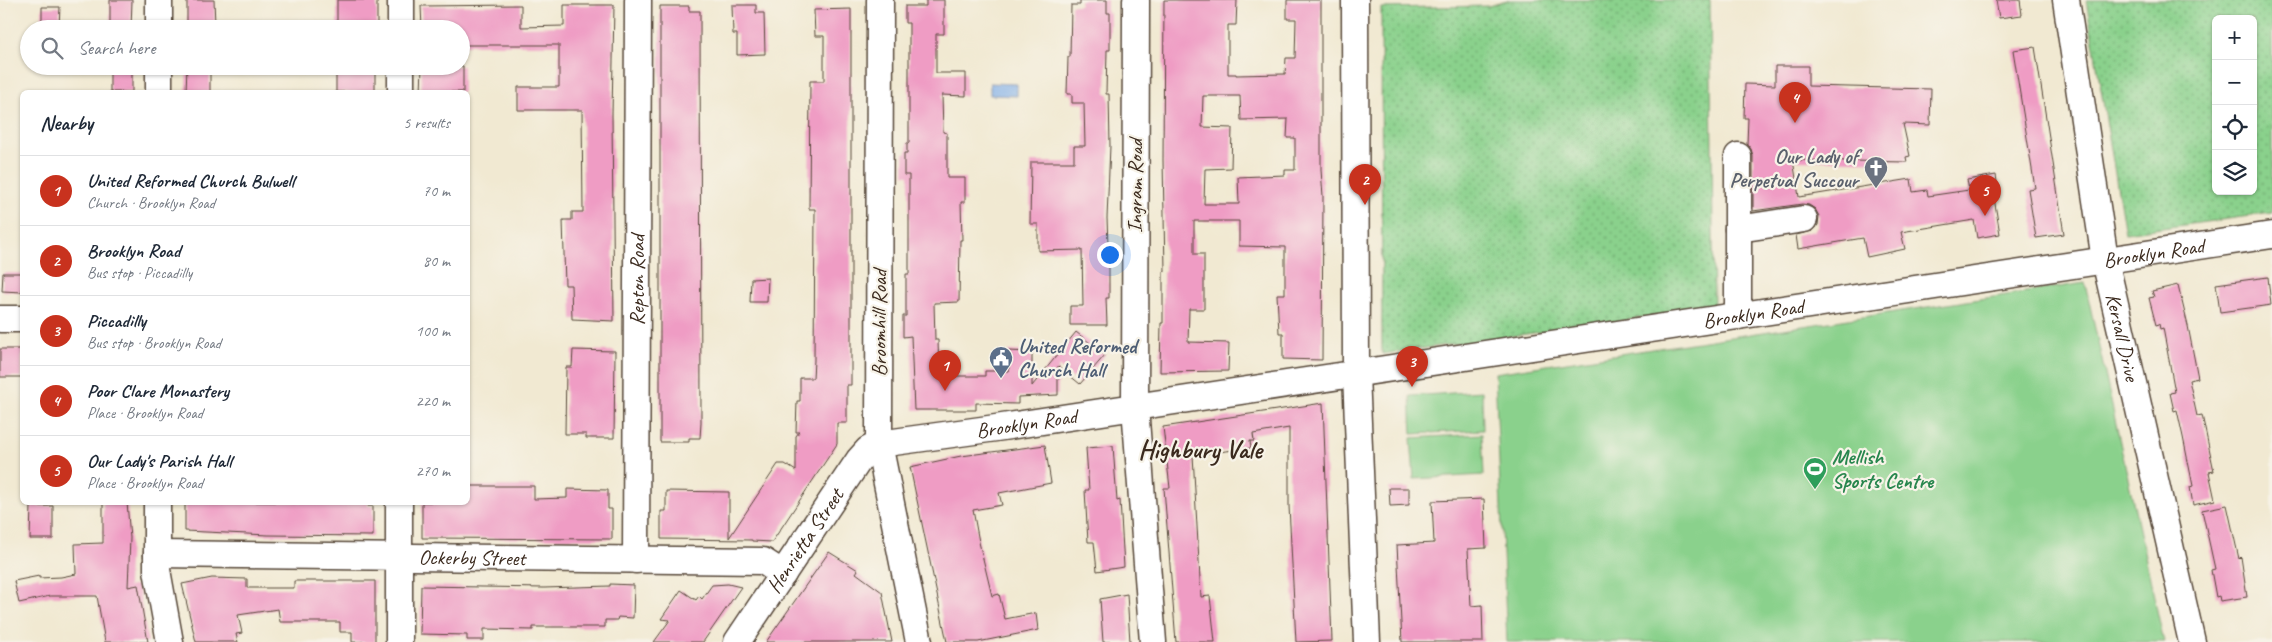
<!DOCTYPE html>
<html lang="en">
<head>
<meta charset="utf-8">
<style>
	:root { --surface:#fff; --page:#f6f6f7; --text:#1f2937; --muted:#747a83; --line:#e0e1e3; --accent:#c8321e }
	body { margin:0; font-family:Caveat,sans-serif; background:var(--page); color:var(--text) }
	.controls { position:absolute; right:15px; top:15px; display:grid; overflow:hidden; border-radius:8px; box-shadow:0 1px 4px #0004 }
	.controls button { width:45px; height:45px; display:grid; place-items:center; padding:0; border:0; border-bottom:1px solid var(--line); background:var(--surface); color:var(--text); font:25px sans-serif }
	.you { position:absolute; left:1109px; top:254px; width:18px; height:18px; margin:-12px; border:4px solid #fff; border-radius:50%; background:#1a73e8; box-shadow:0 0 0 8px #1a73e833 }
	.badge { display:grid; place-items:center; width:32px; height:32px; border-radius:50%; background:var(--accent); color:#fff; font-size:16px; font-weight:700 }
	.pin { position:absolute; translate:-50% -41px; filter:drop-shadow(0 1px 2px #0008) }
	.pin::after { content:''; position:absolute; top:26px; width:18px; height:15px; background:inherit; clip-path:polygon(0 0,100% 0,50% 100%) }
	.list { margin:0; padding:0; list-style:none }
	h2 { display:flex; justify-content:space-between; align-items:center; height:65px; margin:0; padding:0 20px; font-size:21px }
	h2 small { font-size:16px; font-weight:400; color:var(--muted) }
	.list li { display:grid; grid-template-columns:32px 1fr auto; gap:15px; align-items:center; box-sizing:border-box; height:70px; padding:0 20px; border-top:1px solid var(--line) }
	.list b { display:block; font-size:19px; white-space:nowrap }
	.list p { margin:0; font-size:16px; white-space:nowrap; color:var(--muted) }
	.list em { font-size:16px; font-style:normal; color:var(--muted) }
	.icon { flex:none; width:28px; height:28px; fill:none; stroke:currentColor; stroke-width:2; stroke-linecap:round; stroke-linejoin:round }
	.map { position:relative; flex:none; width:2272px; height:642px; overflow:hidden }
	.search { position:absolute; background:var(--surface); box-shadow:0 1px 4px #0004; left:20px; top:20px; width:450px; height:55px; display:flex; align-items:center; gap:12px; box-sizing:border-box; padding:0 18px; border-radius:28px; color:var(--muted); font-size:19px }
	.panel { position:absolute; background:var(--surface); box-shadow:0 1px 4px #0004; left:20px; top:90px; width:450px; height:415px; border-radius:8px }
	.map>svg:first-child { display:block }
</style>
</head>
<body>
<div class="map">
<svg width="2272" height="642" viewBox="0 0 2272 642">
	<defs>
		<pattern id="grass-dots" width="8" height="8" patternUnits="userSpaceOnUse" patternTransform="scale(1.25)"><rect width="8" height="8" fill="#8ad18c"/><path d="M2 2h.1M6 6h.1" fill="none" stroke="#72aa72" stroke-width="1.8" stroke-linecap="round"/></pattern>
	</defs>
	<rect width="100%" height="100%" fill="#f7f3e8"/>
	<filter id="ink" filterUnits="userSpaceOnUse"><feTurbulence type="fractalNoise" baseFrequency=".02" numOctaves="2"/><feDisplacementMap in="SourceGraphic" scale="10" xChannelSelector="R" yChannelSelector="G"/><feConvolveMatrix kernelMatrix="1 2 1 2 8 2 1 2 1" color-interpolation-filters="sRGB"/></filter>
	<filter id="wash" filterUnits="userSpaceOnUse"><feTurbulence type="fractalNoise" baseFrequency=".0096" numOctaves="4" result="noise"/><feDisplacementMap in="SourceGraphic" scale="20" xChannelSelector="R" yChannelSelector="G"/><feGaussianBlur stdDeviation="1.12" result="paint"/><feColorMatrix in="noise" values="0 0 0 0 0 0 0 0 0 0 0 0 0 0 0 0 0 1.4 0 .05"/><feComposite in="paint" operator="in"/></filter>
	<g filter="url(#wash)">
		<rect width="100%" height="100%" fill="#f1e9d2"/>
		<g fill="url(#grass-dots)" stroke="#627e55" fill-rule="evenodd">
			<polygon points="1511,0 1710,0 1714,308 1382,354 1381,8 1488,6"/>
			<path d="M2086,0h186v213l-147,20zM2216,19h37v172h-37z"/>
		</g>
		<g fill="#8ad18c" stroke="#627e55">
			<polygon points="2085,283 2164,642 1507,642 1495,373"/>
			<polygon points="1482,391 1483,430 1412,434 1410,396"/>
			<polygon points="1482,434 1484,475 1414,479 1411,438"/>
		</g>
		<polygon fill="#7bace7" stroke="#5b6b82" points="990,83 1017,84 1017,96 990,95"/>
		<g id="blocks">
			<g fill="#ef9cc4" fill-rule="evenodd">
				<polygon points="110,0 132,0 131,29 110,29"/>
				<polygon points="187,0 214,0 215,24 187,24"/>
				<rect x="337" y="0" width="40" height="29"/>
				<polygon points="926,0 944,0 944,34 936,34 936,73 966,73 966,96 942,95 943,132 947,133 947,178 965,178 965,202 961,202 962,240 960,240 959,302 934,303 935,340 938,340 939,376 985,376 985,371 1009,371 1008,351 1032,352 1032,386 1076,332 1105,355 1080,384 1058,366 1058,395 1018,397 1018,404 976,403 976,410 914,410 911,336 903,337 903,316 906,316 906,274 909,274 909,175 904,175 904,153 907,153 907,143 909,143 909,23 905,23 905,6 926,6"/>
				<polygon points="1080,0 1107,0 1107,13 1110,13 1110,50 1107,50 1106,94 1109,94 1110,146 1107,218 1109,270 1109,298 1106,298 1107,325 1070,325 1070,306 1083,306 1082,250 1038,251 1038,224 1030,224 1031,162 1074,162 1074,146 1085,146 1084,103 1072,103 1072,94 1067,94 1068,57 1070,57 1071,5 1080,5"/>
				<path d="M1164,0h73l-1,25h-8v49h8v1l49,-1 1,-16h9l1,-39h-9v-19h34v170l2,26 -1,164 -39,-1v-26h-4l-2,-39h8v-47l-46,-1v-25h-45v33h10v55h-15l-1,33 41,1 -1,28 -68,1 1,-49h2v-52h2l-2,-111zM1203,96h37l1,24 47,-1 -1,19h8v32h-10v5l-47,2 1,27h-35l1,-35 26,-1 1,-40 -30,-1z"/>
				<polygon points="1996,0 2020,0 2022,15 1999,18"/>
				<polygon points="521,5 521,27 564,26 564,5 614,5 612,115 614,321 572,319 571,285 565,285 563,220 572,220 572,212 583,212 582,110 518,110 518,87 559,87 559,45 461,45 461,29 422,29 421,6"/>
				<polygon points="732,5 756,5 756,13 764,13 765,54 737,55 737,34 733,34"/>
				<polygon points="660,6 689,6 689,11 700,11 701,423 700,438 689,438 689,442 660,442"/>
				<polygon points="42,7 60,7 59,27 42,27"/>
				<polygon points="851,9 851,385 847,385 847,423 837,423 837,444 772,542 752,541 752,540 661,539 661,511 666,511 666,491 729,492 729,538 778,464 785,464 796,471 796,436 799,432 796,432 797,401 800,401 800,378 813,378 814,360 815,209 809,209 810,81 824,81 824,36 815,36 814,10"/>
				<polygon points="2035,47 2064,234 2036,238 2028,189 2035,188 2013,50"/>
				<rect x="110" y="66" width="22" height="26"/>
				<polygon points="187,66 210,66 210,92 186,92"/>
				<rect x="336" y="66" width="39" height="26"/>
				<polygon points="422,66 463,66 463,92 421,92"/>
				<polygon points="1775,66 1808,66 1808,86 1931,89 1930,125 1903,124 1910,156 1906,157 1907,162 1793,160 1799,197 1911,179 1913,192 1927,190 1928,196 1969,190 1967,180 1996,175 1999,197 1994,198 2000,234 1977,238 1974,220 1901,232 1905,249 1867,257 1863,238 1798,249 1796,235 1813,231 1818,225 1819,216 1815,209 1809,205 1802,204 1753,211 1753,156 1751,149 1747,144 1748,118 1744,118 1745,84 1775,85"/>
				<polygon points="3,273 22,273 22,292 2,291"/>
				<polygon points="2268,277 2271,305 2220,312 2216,284"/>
				<polygon points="768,278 767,302 750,302 751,279"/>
				<polygon points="2178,285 2188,326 2198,378 2189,380 2197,416 2202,415 2214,471 2209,472 2215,500 2193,505 2190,487 2193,486 2183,437 2177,410 2174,411 2170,393 2175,392 2163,328 2160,329 2159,324 2156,325 2149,298 2154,297 2152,291"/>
				<rect x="0" y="349" width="22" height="28"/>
				<polygon points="573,350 615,351 614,438 586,438 586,434 565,434 566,367 572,367"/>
				<polygon points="1323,403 1332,641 1296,642 1289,506 1289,428 1253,434 1254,441 1250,441 1251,448 1193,455 1201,597 1210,596 1215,642 1176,642 1164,488 1170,488 1163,427"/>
				<polygon points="1045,445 1051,483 999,493 1002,505 973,510 979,542 992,596 999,594 1005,619 1036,613 1038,630 978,642 947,642 910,467 961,456"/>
				<polygon points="1113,446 1117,501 1120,500 1124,567 1097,571 1094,542 1088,542 1085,490 1089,490 1086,448"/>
				<polygon points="468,486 534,486 534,499 567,498 567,489 608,490 608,509 612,509 612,539 422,538 422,502 468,502"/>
				<polygon points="1389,488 1409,488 1409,505 1390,506"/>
				<polygon points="1484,499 1486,548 1468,549 1471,606 1482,605 1483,642 1402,642 1397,545 1434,543 1432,501"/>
				<polygon points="103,502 127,502 130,538 128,587 138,585 148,642 105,642 97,596 50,596 19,603 14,581 39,576 39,578 61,577 76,574 75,544 103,543"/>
				<polygon points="185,502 368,502 368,506 373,506 373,536 268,535 185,531"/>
				<polygon points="2227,505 2239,559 2241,557 2247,597 2220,601 2219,596 2216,597 2211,570 2215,569 2202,510"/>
				<polygon points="31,506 53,506 53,539 30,539"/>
				<polygon points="829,552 858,570 856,573 882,592 892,642 766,642"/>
				<polygon points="212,578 247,579 247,588 294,588 294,581 375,581 375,642 352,642 352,632 340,632 340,622 280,622 278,609 238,615 242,633 236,634 238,642 196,642 182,584"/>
				<polygon points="610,584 634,585 633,618 618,617 617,620 605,620 605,627 533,627 533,630 484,629 484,640 467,640 467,635 420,634 421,586 544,588 610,586"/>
				<polygon points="728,584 741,587 703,642 654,642 670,620 661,619 681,590 696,600 699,596 702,599 712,585"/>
				<polygon points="1127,594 1130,642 1103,642 1100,599"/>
			</g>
		</g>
	</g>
	<g filter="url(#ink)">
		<use href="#blocks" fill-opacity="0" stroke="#564739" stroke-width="1"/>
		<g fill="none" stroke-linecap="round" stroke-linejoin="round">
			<g stroke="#564739" stroke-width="29">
				<g id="minor">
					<polyline points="880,0 879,444 919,642"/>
					<polyline points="1136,0 1135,407 1153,642"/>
					<polyline points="1355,0 1356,374 1367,642"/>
					<path id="s1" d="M2066,0l39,260 87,382"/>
					<polyline points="159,29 159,0"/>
					<polyline points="401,29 401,0"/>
					<polyline points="159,92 159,66"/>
					<polyline points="401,92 401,66"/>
					<polyline points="1738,156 1738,316"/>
					<polyline points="1738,229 1804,219"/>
					<polyline points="0,319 22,319"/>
					<polyline points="157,502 157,570 170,642"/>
					<path id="s2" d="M157,554l606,7 20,13"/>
					<path id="s3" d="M636,560l2,-560"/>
					<polyline points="399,642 399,502"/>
					<path id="s4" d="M737,642l122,-182 9,-10 11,-6 117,-16 1276,-193"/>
				</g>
			</g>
			<use href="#minor" stroke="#fff" stroke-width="26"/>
		</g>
	</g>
	<defs>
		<g id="church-pin" transform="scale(1.25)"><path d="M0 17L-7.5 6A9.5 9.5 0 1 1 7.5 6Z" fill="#6b7280" stroke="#f7f3e8"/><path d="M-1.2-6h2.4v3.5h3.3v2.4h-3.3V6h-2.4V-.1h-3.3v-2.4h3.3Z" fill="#fff"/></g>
		<g id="civic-pin" transform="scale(1.25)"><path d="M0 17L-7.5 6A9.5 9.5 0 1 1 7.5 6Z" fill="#5c6f8a" stroke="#f7f3e8"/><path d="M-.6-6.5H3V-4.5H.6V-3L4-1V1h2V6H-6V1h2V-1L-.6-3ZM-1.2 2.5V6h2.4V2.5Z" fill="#fff"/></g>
		<g id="stadium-pin" transform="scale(1.25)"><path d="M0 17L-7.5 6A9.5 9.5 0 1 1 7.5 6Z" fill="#2e9e5b" stroke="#f7f3e8"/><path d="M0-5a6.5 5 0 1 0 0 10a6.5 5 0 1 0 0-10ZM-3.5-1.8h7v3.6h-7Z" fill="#fff"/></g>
	</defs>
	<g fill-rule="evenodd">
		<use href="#church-pin" x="1876" y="168"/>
		<use href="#civic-pin" x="1001" y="358"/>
		<use href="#stadium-pin" x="1815" y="469"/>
	</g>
	<g text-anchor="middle" stroke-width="4.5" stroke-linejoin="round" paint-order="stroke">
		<g font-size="21" font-weight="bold" fill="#5b616d" stroke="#f7f3e8" text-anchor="end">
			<text x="1858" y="163">Our Lady of<tspan x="1858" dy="24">Perpetual Succour</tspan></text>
		</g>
		<g font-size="21" fill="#3b2a1e" stroke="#f7f3e8">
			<text transform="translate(1135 186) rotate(-90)" y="7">Ingram Road</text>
			<text dy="7" stroke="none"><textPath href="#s4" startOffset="1534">Brooklyn Road</textPath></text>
			<text dy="7" stroke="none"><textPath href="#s3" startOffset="280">Repton Road</textPath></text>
			<text dy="7" stroke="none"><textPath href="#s4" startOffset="1129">Brooklyn Road</textPath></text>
			<text transform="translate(879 323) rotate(-90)" y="7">Broomhill Road</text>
			<text dy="7" stroke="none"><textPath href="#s1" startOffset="342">Kersall Drive</textPath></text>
			<text dy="7" stroke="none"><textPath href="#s4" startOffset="394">Brooklyn Road</textPath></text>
			<text dy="7" stroke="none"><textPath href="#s4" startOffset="122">Henrietta Street</textPath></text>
			<text dy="7" stroke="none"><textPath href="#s2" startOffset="315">Ockerby Street</textPath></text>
		</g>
		<g font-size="21" font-weight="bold" fill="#4e5e75" stroke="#f7f3e8" text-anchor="start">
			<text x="1018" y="353">United Reformed<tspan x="1018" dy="24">Church Hall</tspan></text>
		</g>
		<g font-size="21" font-weight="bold" fill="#27864d" stroke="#f7f3e8" text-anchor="start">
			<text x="1832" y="464">Mellish<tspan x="1832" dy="24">Sports Centre</tspan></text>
		</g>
		<g font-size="26" font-weight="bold" fill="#3b2a1e" stroke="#f7f3e8">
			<text x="1200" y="458">Highbury Vale</text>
		</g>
	</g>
</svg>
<div class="controls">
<button>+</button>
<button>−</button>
<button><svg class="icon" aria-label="locate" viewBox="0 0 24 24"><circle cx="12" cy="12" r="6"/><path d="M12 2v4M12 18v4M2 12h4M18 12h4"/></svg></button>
<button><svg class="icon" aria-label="layers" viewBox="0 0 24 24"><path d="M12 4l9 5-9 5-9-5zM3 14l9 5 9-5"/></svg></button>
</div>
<div class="you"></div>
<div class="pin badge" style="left:945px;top:391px">1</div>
<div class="pin badge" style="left:1365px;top:205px">2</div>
<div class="pin badge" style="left:1412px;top:387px">3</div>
<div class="pin badge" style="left:1795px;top:123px">4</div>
<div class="pin badge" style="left:1985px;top:216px">5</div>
<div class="search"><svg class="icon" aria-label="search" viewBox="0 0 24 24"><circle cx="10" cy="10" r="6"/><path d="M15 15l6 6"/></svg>Search here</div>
<section class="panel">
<h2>Nearby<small>5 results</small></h2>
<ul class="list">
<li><span class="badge">1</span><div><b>United Reformed Church Bulwell</b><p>Church · Brooklyn Road</p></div><em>70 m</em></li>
<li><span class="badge">2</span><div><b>Brooklyn Road</b><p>Bus stop · Piccadilly</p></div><em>80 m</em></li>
<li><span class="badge">3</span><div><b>Piccadilly</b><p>Bus stop · Brooklyn Road</p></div><em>100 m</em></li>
<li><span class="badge">4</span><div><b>Poor Clare Monastery</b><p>Place · Brooklyn Road</p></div><em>220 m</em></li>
<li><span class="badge">5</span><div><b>Our Lady's Parish Hall</b><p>Place · Brooklyn Road</p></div><em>270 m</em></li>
</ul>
</section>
</div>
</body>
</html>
